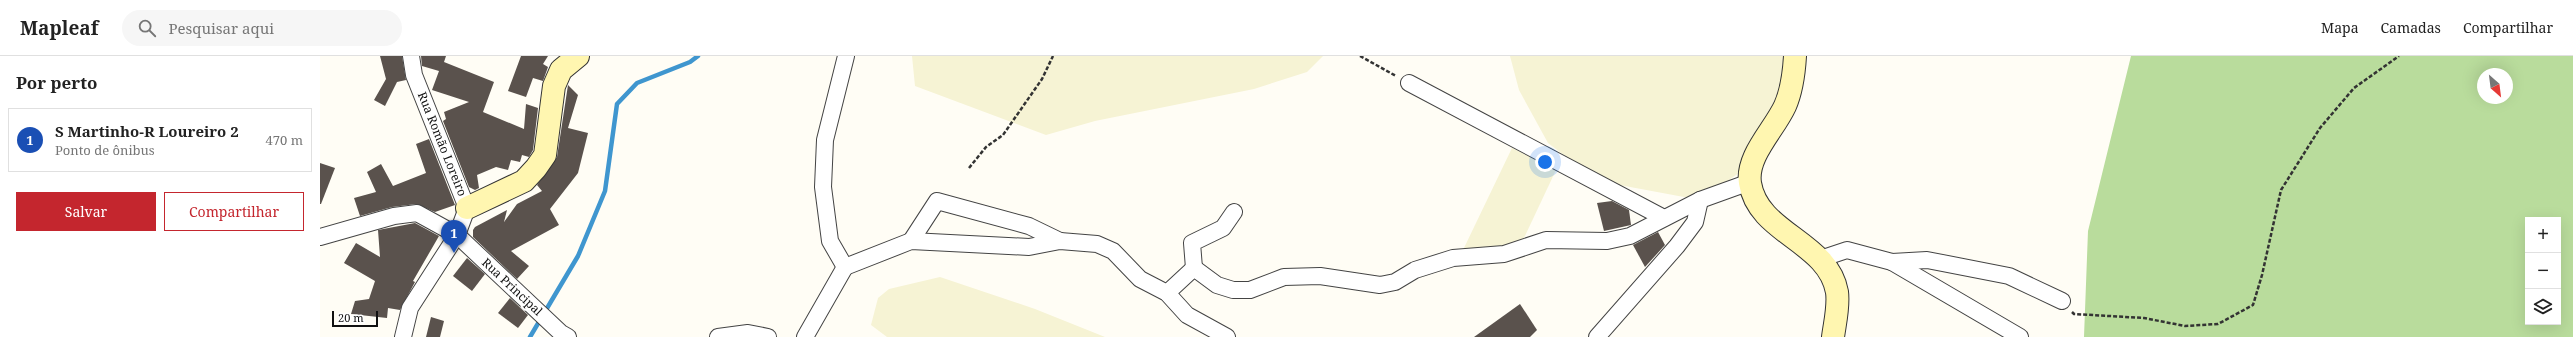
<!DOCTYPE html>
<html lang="pt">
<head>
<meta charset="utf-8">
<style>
	:root { --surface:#fff; --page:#f6f6f6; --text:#222; --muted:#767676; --line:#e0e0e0; --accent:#c4262e }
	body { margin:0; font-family:"Noto Serif",serif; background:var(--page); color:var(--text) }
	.controls { position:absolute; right:12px; bottom:12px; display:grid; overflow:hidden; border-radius:0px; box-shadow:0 4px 16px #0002 }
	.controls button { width:36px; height:36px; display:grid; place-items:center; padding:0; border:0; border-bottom:1px solid var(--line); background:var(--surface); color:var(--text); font:20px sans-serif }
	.compass { position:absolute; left:2157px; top:12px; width:36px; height:36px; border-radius:50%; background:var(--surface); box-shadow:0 4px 16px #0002; rotate:152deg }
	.scale { position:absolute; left:12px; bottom:10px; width:46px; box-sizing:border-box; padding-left:4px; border:2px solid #111; border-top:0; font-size:11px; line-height:14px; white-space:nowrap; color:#111; -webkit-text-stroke:3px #fff; paint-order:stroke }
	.you { position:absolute; left:1225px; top:106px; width:14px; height:14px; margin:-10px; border:3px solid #fff; border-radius:50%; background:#1a73e8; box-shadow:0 0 0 6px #1a73e833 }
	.badge { display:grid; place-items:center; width:26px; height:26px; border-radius:50%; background:var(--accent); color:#fff; font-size:13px; font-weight:700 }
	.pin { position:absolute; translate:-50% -33px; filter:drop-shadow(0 1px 2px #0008) }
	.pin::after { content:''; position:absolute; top:21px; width:14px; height:12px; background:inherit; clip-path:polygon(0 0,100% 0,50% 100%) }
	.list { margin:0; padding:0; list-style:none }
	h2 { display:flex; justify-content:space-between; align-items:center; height:52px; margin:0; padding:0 16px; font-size:17px }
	h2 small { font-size:13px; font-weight:400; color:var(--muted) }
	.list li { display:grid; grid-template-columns:26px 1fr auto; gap:12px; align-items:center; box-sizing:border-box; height:64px; margin:0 8px 8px; padding:0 8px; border:1px solid var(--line); border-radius:0px }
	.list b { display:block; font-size:15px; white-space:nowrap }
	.list p { margin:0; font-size:13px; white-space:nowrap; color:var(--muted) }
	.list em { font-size:13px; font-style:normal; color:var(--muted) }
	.actions { display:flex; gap:8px; padding:12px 16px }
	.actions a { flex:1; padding:9px 0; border:1px solid var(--accent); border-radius:0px; text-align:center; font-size:14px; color:var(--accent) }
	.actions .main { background:var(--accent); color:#fff }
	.icon { flex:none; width:22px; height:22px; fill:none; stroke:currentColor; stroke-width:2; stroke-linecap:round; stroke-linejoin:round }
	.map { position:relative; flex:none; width:2253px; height:281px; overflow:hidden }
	header { display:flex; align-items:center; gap:24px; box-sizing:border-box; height:56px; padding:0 20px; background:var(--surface); border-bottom:1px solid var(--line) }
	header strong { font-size:19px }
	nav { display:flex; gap:22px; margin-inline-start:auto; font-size:14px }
	.search { width:280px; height:36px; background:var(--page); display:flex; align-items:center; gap:10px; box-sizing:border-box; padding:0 14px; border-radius:22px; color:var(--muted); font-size:15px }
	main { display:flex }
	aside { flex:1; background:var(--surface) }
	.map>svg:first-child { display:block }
</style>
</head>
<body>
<header>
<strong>Mapleaf</strong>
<div class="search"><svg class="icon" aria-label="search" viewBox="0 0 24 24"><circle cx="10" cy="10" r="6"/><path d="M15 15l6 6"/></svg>Pesquisar aqui</div>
<nav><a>Mapa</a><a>Camadas</a><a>Compartilhar</a></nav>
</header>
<main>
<aside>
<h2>Por perto<small></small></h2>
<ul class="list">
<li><span class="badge" style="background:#1a4fb4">1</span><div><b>S Martinho-R Loureiro 2</b><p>Ponto de ônibus</p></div><em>470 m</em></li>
</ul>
<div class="actions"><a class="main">Salvar</a><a>Compartilhar</a></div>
</aside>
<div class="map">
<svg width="2253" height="281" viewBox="0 0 2253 281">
	<rect width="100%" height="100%" fill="#fffdf5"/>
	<g fill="#f6f3d4">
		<polygon points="592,0 1003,0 987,16 934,33 775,65 726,79 595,30"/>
		<polygon points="1190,0 1475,0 1432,108 1380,144 1278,125 1228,87 1199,34"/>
		<polygon points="1192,92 1236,114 1203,184 1183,192 1143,194"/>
		<polygon points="620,221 715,253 785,281 567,281 551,269 558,242 569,233"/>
	</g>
	<path fill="#b9dc9c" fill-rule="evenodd" d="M1811,0h442v281h-489l4,-106zM2163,18h24v24h-24zM2208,164h30v102h-30z"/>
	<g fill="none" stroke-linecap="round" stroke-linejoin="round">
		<polyline stroke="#3f96cf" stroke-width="4.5" points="210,281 258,200 285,135 297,48 317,27 370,6 378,0"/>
	</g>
	<g fill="#5a524d">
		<polygon points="60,0 82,0 86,24 77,26 65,50 54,44 66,23"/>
		<polygon points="101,0 126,0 124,6 174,26 163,56 204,73 206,48 218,52 213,94 209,101 202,99 200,106 191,104 188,114 176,111 157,119 159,132 155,134 149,131 123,65 126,63 124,56 149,46 112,34 119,15 102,10"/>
		<polygon points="201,0 228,0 223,8 228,11 223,25 213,22 206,41 188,35"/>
		<polygon points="248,29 258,39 248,72 268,77 258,117 230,153 239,169 191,195 209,210 197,223 153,181 153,174 155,171 187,154 184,166 197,148 222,135 217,129 237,101"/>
		<polygon points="109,83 135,149 115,156 96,148 72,151 40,160 34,142 56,136 47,116 61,108 73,130 106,117 96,88"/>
		<polygon points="0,107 15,112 1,148 0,148"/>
		<polygon points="1292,145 1309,154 1311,169 1284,175 1277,147"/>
		<polygon points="95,167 119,180 93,225 95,226 80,254 68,252 67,262 31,258 35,245 49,243 55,225 24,207 36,187 60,201 58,174"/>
		<polygon points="1338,176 1345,189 1325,211 1313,189"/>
		<polygon points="147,202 165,218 152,235 133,220"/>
		<polygon points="190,242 208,259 198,272 178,257"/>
		<polygon points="1200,248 1217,274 1210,281 1154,281"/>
		<polygon points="111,261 124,265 120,281 106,281"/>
	</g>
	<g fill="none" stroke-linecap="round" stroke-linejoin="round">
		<g stroke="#444" stroke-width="18">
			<g id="street">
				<polyline points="1089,27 1344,162"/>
				<polyline points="0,181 74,160 97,157 137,179 241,277 248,281"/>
				<polyline points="591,185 617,145 709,170 740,185"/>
				<polyline points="1500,203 1527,194 1572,206 1607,204 1689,220 1742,245"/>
				<polyline points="1572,206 1700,281"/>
				<polyline points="525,211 591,185 709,191 740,185 777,188 793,195 820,223 847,237 867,259 907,281"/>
				<polyline points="525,211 510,185 503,131 505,84 526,0"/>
				<polyline points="874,212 872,187 903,172 914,156"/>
				<polyline points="847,237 874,212 897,229 913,234 930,234 964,221 1000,220 1060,229 1075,226 1095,214 1133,202 1184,198 1226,184 1287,185 1310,180 1380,144 1430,126"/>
				<polyline points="83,281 90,252 137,179 147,152 94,19 91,0"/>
				<polyline points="398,281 428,277 448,281"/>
				<polyline points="485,281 525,211"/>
				<polyline points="1277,281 1357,190 1375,166 1380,144"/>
			</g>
		</g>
		<g stroke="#333" stroke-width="24">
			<g id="secondary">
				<path d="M1475,0c-1,17 -3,34 -10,50 -11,24 -39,50 -35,77 8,51 78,58 87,109 2,14 -2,30 -4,45"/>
				<polyline points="147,152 204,125 216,112 225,99 234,30 241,14 258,0"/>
			</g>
		</g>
		<g stroke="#333" stroke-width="2.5" stroke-dasharray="4 2" stroke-linecap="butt">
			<polyline points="1040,0 1076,20"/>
			<polyline points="649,112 666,91 683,79 722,23 733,0"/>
			<polyline points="1752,256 1754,258 1824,262 1865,270 1898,268 1933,249 1942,219 1961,134 2000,72 2034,32 2079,0"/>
		</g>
		<use href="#street" stroke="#fff" stroke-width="16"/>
		<use href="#secondary" stroke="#fff6b0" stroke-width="22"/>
	</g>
	<g text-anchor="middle" stroke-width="4" stroke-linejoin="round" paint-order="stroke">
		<g font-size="12" fill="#111" stroke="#fff">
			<text transform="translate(122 88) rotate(68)" y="4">Rua Romão Loreiro</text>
			<text transform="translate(192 231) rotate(43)" y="4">Rua Principal</text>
		</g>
	</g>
</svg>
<div class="controls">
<button>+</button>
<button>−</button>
<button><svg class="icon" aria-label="layers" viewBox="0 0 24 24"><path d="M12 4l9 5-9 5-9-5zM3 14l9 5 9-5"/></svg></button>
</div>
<svg class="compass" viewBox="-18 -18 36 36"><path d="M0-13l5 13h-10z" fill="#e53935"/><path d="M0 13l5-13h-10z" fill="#767676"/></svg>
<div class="scale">20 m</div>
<div class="you"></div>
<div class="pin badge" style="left:134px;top:197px;background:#1a4fb4">1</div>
</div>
</main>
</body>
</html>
